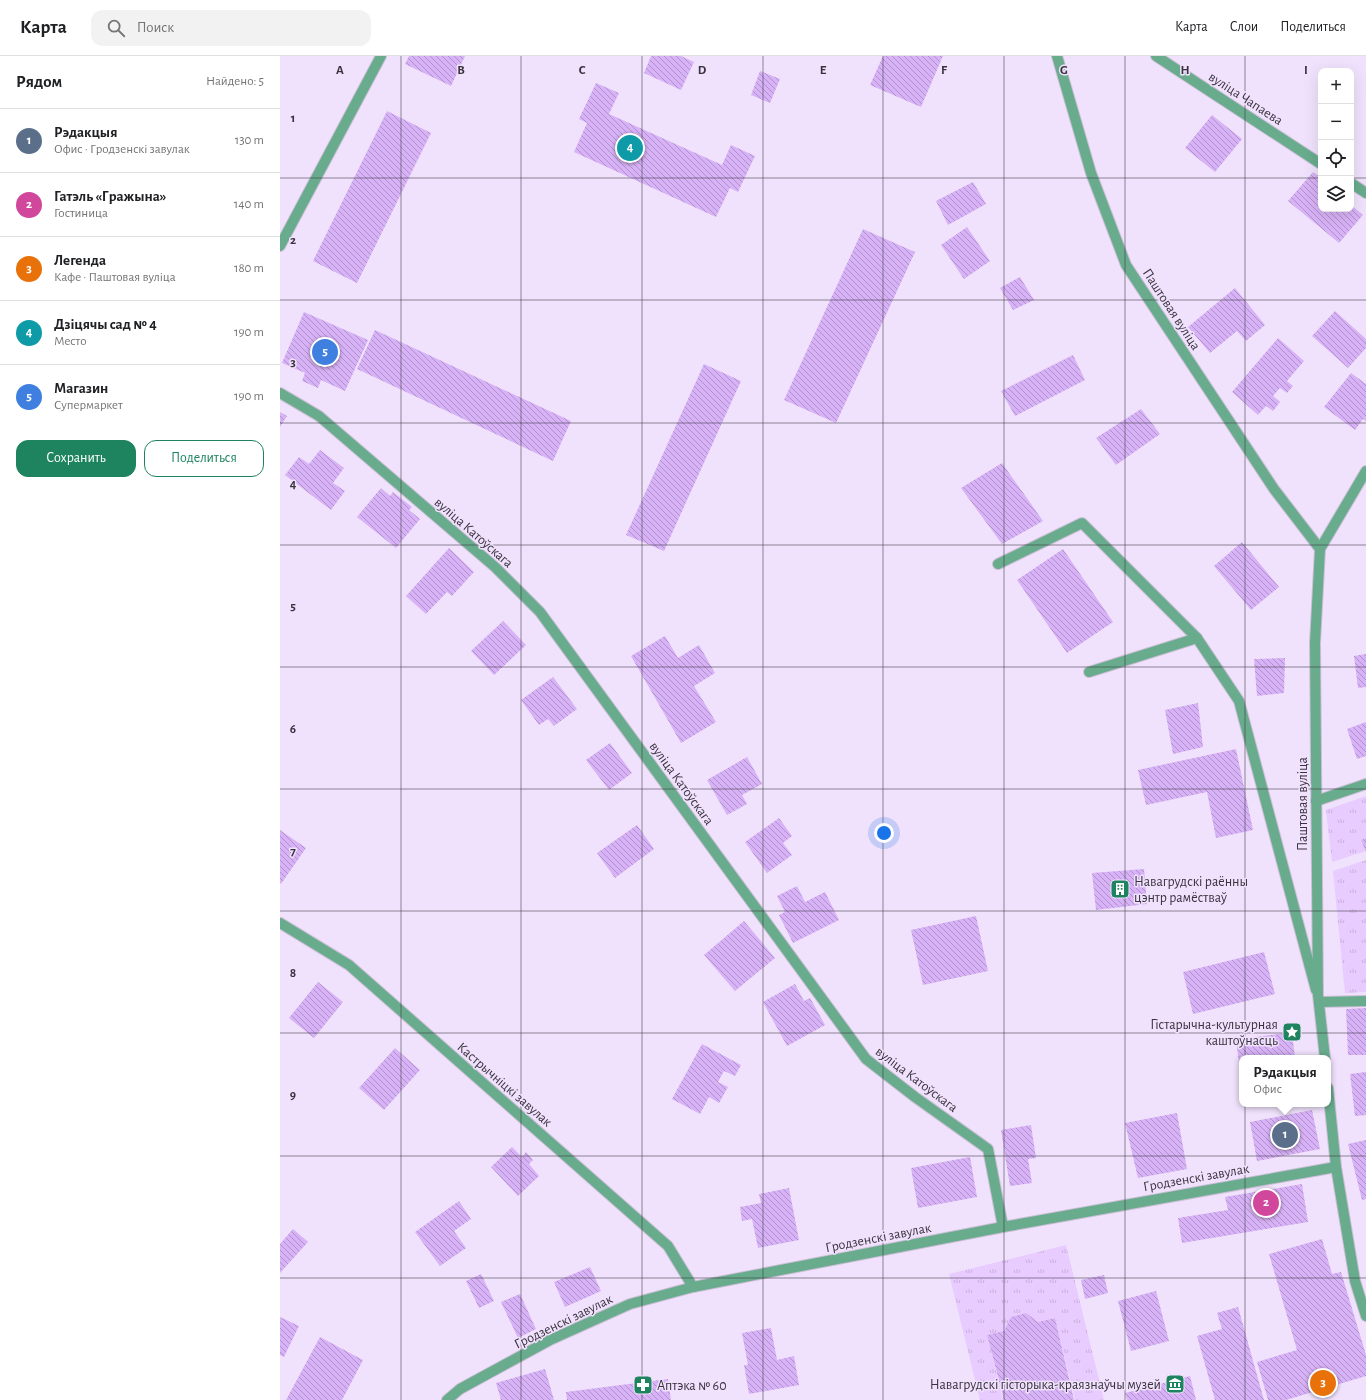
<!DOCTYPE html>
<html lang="ru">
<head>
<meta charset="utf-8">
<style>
	:root { --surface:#fff; --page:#f2f2f2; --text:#202124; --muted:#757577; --line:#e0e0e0; --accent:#1e845f }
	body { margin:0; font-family:"Alegreya Sans",sans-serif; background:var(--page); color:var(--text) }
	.controls { position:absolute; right:12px; top:12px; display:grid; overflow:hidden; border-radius:8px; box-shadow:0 4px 16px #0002 }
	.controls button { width:36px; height:36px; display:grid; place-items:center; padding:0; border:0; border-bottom:1px solid var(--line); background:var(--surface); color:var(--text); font:20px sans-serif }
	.you { position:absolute; left:604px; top:777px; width:14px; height:14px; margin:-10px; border:3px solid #fff; border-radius:50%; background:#1a73e8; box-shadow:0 0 0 6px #1a73e833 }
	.badge { display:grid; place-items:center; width:26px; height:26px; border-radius:50%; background:var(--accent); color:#fff; font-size:13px; font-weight:700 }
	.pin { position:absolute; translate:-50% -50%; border:2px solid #fff; box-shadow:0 1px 4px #0006 }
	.popup { position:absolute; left:959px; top:999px; width:92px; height:52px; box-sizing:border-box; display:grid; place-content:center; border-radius:8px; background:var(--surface); filter:drop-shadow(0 1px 3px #0005); font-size:13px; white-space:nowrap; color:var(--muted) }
	.popup b { font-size:15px; color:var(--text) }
	.popup::after { content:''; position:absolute; left:50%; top:100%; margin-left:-8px; border:8px solid transparent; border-top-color:var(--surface) }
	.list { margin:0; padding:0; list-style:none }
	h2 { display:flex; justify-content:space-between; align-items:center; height:52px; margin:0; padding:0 16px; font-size:17px }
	h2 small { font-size:13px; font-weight:400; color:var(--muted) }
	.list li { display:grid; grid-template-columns:26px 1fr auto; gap:12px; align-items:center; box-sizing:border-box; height:64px; padding:0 16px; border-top:1px solid var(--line) }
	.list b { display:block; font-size:15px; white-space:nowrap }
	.list p { margin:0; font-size:13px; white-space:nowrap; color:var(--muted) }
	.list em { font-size:13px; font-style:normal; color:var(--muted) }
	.actions { display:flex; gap:8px; padding:12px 16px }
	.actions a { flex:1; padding:9px 0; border:1px solid var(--accent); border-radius:12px; text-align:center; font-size:14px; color:var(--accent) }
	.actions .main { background:var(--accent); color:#fff }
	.icon { flex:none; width:22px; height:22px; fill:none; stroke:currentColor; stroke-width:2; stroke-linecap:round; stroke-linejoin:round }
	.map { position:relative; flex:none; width:1086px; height:1344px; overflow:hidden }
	header { display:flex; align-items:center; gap:24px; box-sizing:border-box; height:56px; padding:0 20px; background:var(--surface); border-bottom:1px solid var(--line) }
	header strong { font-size:19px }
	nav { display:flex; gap:22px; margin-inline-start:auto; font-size:14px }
	.search { width:280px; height:36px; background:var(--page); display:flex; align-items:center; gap:10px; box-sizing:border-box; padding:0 14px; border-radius:12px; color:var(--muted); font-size:15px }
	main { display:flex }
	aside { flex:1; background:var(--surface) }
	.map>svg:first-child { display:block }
</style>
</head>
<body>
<header>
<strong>Карта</strong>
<div class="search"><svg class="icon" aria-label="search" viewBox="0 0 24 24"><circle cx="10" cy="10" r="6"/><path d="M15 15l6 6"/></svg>Поиск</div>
<nav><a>Карта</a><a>Слои</a><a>Поделиться</a></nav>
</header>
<main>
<aside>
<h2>Рядом<small>Найдено: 5</small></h2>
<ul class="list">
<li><span class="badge" style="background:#5c6f8a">1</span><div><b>Рэдакцыя</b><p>Офис · Гродзенскі завулак</p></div><em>130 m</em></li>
<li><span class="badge" style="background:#d1479c">2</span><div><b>Гатэль «Гражына»</b><p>Гостиница</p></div><em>140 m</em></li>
<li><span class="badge" style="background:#e8710a">3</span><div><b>Легенда</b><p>Кафе · Паштовая вуліца</p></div><em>180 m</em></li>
<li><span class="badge" style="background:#0f9aa8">4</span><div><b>Дзіцячы сад № 4</b><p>Место</p></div><em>190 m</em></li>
<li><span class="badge" style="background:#3f7fe0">5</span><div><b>Магазин</b><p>Супермаркет</p></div><em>190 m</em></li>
</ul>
<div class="actions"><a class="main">Сохранить</a><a>Поделиться</a></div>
</aside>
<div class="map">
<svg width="1086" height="1344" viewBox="0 0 1086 1344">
	<defs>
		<pattern id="grass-tufts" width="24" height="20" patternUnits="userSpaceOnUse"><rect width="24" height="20" fill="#e8cbff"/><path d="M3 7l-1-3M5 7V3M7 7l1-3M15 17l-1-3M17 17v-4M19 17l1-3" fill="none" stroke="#c8afdc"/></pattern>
		<pattern id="building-back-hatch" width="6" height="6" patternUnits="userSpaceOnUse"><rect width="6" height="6" fill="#d8b2f6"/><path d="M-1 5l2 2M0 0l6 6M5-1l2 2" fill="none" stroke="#b091c9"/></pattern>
	</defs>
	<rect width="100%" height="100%" fill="#f0e2fc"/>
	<g fill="url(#grass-tufts)">
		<polygon points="1086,740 1086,782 1081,784 1086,795 1052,806 1046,754"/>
		<polygon points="1086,804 1086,936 1065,937 1053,815"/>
		<polygon points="786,1189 824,1344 795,1344 775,1262 758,1266 746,1257 731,1261 724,1275 707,1279 723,1344 700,1344 669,1218"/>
	</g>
	<g fill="url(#building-back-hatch)">
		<polygon points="129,0 185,0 171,30 125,8"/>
		<polygon points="371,0 401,0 414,6 401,34 364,17"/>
		<polygon points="603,0 663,0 641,51 590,29"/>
		<polygon points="480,15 500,23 490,47 471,39"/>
		<polygon points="316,27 339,37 329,58 442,109 451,89 475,100 458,136 450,132 436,161 294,96 307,67 299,63"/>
		<polygon points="107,55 151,77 77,227 33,205"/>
		<polygon points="932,59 962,83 935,116 905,92"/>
		<polygon points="1033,116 1041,122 1041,153 1071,153 1071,149 1083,159 1059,187 1008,145"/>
		<polygon points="693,126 706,148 668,169 656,145"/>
		<polygon points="687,171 710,205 684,223 661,189"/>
		<polygon points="583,173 635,196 556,367 504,344"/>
		<polygon points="740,221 754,244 733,254 720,232"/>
		<polygon points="955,232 985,269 966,285 957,275 930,297 908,271"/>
		<polygon points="1055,255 1086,283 1086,292 1068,312 1032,280"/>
		<polygon points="24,256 88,284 65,335 41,324 38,332 22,325 25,317 2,307"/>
		<polygon points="95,274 291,365 273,405 77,313"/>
		<polygon points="998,282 1024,305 1007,325 1013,330 1007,337 1000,332 993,340 1000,346 993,355 986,350 978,359 952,336"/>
		<polygon points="793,299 805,324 735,360 721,335"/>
		<polygon points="424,308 461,325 384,495 346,479"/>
		<polygon points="1071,317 1086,328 1086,365 1083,363 1075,374 1044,351"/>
		<polygon points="861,353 880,378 836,409 816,382"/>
		<polygon points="0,356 7,360 0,371"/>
		<polygon points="40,394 64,412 53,427 65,435 51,454 5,419 19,401 29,408"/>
		<polygon points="722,407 763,465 722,488 681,432"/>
		<polygon points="101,432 110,440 113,436 132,451 129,454 140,463 116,492 77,461"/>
		<polygon points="962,486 999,531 971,554 934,510"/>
		<polygon points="169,492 194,516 172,540 167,536 146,558 126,540"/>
		<polygon points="783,493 833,566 787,597 737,524"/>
		<polygon points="223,565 246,589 214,619 191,595"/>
		<polygon points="385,580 398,602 419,589 435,617 414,630 436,666 401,687 351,600"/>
		<polygon points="1086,598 1086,631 1078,632 1074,600"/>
		<polygon points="1005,602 1004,637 977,640 974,603"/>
		<polygon points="273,621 297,653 274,670 268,663 259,669 241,644"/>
		<polygon points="918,647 923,691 893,698 885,654"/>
		<polygon points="1086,666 1086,700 1077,703 1067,673"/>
		<polygon points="330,687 352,717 329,734 306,704"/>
		<polygon points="956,693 973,774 936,782 927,736 866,749 858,714"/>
		<polygon points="467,701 482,728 462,739 467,748 447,759 427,724"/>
		<polygon points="499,762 512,780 503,787 512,799 487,817 465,786"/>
		<polygon points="357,769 374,793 335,822 317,797"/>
		<polygon points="0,774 26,792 1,828 0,827"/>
		<polygon points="1086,782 1086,796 1081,784"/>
		<polygon points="864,813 867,848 816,854 812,817"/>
		<polygon points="517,830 525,846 545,836 559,864 513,887 499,859 505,856 497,840"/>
		<polygon points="696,860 708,915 643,929 631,874"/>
		<polygon points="464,865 495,902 455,935 424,899"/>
		<polygon points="984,896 995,938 913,958 903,916"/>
		<polygon points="38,926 63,946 34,982 9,962"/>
		<polygon points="515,928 524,945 530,942 545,969 507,990 483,946"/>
		<polygon points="1086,952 1086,999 1068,999 1066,953"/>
		<polygon points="1012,976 1015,1002 962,1002 961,1023 956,984"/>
		<polygon points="422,988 461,1009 455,1020 444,1015 438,1026 448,1031 439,1047 429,1041 420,1058 392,1043"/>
		<polygon points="115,992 140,1014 104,1054 79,1032"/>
		<polygon points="1086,1016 1086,1059 1075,1060 1070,1018"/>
		<polygon points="1032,1054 1040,1093 977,1105 970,1066"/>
		<polygon points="897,1057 907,1113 858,1122 845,1067"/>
		<polygon points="751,1069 756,1102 748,1103 752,1127 730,1130 721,1074"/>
		<polygon points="1086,1084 1086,1143 1082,1144 1068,1088"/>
		<polygon points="232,1091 242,1101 246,1096 253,1104 249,1108 259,1120 238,1140 211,1111"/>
		<polygon points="690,1101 697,1141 638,1152 631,1112"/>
		<polygon points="1022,1128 1028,1166 902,1187 898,1162 948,1154 945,1141"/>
		<polygon points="509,1132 519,1184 478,1192 472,1163 462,1165 460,1151 481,1147 479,1138"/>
		<polygon points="179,1145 191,1163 174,1175 186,1192 160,1210 135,1176"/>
		<polygon points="13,1173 28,1186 0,1217 0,1188"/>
		<polygon points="1042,1183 1052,1218 1061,1216 1086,1299 1086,1320 1006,1344 988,1344 977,1306 1017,1294 989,1198"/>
		<polygon points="310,1211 321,1235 285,1251 274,1226"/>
		<polygon points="201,1218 214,1245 199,1252 186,1225"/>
		<polygon points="824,1219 828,1237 805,1243 801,1224"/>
		<polygon points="876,1235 889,1285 851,1295 838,1245"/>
		<polygon points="240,1238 256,1273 238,1282 221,1246"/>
		<polygon points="958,1251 984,1344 935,1344 917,1280 942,1273 937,1257"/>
		<polygon points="746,1257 758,1266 775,1262 794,1344 724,1344 707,1279 724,1275 731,1261"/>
		<polygon points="0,1261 19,1270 4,1301 0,1299"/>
		<polygon points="491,1272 497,1304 514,1300 519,1329 469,1338 464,1309 468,1309 462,1277"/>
		<polygon points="40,1281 83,1304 62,1344 6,1344"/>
		<polygon points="265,1313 274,1344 221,1344 216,1327"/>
		<polygon points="910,1320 916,1344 847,1344 845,1337"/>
		<polygon points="388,1323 391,1344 287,1344 286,1336"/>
	</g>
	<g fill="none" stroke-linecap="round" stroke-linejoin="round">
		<g stroke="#ccbfd6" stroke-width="12">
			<g id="service">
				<polyline points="718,508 802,467 917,582 959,645 1036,934"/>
				<polyline points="809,616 917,582"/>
				<polyline points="1036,745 1086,728"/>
				<polyline points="1039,946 1086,945"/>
			</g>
		</g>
		<g stroke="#ccbfd6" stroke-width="12">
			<g id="minor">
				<polyline points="777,0 811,117 846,209 994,433 1040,493"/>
				<polyline points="0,190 101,0"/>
				<polyline points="0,337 39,360 215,511 260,556 586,1003 635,1041 708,1093 723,1171"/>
				<polyline points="0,867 69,909 388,1190 413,1231"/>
				<polyline points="1045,1002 1038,939 1035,587 1040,493 1086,415"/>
				<polyline points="1048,1032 1056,1111 1075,1225 1086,1260"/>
				<polyline points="167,1344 180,1333 270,1284 350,1248 413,1231 723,1171 1056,1111"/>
			</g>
		</g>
		<g stroke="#ccbfd6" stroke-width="12">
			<g id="tertiary">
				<polyline points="876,0 1041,108"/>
				<polyline points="1071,127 1086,137"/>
			</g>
		</g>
		<use href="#service" stroke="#68ac8d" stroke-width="10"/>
		<use href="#minor" stroke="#68ac8d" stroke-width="10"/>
		<use href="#tertiary" stroke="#68ac8d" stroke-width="10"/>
	</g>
	<path fill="none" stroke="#3a333f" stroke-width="1" stroke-opacity="0.55" d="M121,0v1344M241,0v1344M362,0v1344M483,0v1344M603,0v1344M724,0v1344M845,0v1344M965,0v1344M0,122h1041M1071,122h15M0,244h1086M0,367h1086M0,489h1086M0,611h1086M0,733h1086M0,855h1086M0,977h1086M0,1100h1086M0,1222h1086"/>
	<defs>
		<g id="building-square" transform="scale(1)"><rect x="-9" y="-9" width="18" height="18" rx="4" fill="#1e845f" stroke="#f0e2fc"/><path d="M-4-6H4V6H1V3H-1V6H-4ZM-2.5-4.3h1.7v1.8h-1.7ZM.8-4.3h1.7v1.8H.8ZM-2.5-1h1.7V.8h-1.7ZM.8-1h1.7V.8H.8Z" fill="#fff"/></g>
		<g id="sight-square" transform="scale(1)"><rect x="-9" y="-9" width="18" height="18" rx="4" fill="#1e845f" stroke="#f0e2fc"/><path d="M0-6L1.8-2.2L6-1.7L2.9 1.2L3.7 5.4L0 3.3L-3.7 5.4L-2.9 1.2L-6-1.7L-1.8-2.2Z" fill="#fff"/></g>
		<g id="museum-square" transform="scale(1)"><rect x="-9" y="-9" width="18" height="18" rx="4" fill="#1e845f" stroke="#f0e2fc"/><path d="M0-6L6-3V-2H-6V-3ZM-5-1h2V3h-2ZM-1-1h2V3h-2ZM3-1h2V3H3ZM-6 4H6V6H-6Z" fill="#fff"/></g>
		<g id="pharmacy-square" transform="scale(1)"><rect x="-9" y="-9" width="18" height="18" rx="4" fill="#1e845f" stroke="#f0e2fc"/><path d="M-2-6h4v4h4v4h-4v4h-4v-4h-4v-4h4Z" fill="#fff"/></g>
	</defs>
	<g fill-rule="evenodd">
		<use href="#building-square" x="840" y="833"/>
		<use href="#sight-square" x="1012" y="976"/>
		<use href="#museum-square" x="895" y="1328"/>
		<use href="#pharmacy-square" x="363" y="1329"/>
	</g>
	<g text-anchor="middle" stroke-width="3" stroke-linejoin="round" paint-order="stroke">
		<g font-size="14" fill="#3a333f" stroke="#f0e2fc">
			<text transform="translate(966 42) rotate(33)" y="5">вуліца Чапаева</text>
			<text transform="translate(892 253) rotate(57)" y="5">Паштовая вуліца</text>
			<text transform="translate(194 476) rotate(41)" y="5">вуліца Катоўскага</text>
			<text transform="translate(402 727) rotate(54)" y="5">вуліца Катоўскага</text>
			<text transform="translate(1022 748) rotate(-90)" y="5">Паштовая вуліца</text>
			<text transform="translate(637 1023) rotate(37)" y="5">вуліца Катоўскага</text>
			<text transform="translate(225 1028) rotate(41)" y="5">Кастрычніцкі завулак</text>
			<text transform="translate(916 1121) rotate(-10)" y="5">Гродзенскі завулак</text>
			<text transform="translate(598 1181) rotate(-11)" y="5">Гродзенскі завулак</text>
			<text transform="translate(283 1265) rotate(-26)" y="5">Гродзенскі завулак</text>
		</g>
		<g font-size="14" fill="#3a333f" stroke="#f0e2fc" text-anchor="start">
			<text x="854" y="830">Навагрудскі раённы<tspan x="854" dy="16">цэнтр рамёстваў</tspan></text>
			<text x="998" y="973" text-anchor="end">Гістарычна-культурная<tspan x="998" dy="16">каштоўнасць</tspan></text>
			<text x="881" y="1333" text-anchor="end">Навагрудскі гісторыка-краязнаўчы музей</text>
			<text x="377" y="1334">Аптэка № 60</text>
		</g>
	</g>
	<g font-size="13" text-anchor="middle" font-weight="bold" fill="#3a333f" stroke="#f0e2fc" stroke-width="3" stroke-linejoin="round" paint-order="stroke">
		<text x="60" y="18">A</text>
		<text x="181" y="18">B</text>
		<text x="302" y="18">C</text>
		<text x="422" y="18">D</text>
		<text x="543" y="18">E</text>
		<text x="664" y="18">F</text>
		<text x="784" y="18">G</text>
		<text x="905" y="18">H</text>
		<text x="1026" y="18">I</text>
		<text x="13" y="66">1</text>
		<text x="13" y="188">2</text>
		<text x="13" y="310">3</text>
		<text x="13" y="432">4</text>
		<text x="13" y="554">5</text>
		<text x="13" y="677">6</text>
		<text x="13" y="799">7</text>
		<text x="13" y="921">8</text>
		<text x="13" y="1043">9</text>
	</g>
</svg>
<div class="controls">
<button>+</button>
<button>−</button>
<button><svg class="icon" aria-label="locate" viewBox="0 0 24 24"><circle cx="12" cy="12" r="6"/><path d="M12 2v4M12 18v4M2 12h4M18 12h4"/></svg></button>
<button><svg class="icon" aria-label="layers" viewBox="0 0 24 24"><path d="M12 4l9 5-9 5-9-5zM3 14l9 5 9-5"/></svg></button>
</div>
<div class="you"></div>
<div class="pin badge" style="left:1005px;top:1079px;background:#5c6f8a">1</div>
<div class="popup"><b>Рэдакцыя</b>Офис</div>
<div class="pin badge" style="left:986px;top:1147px;background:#d1479c">2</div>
<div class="pin badge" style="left:1043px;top:1327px;background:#e8710a">3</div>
<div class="pin badge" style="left:350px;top:92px;background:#0f9aa8">4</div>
<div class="pin badge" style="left:45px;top:296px;background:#3f7fe0">5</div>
</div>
</main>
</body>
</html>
